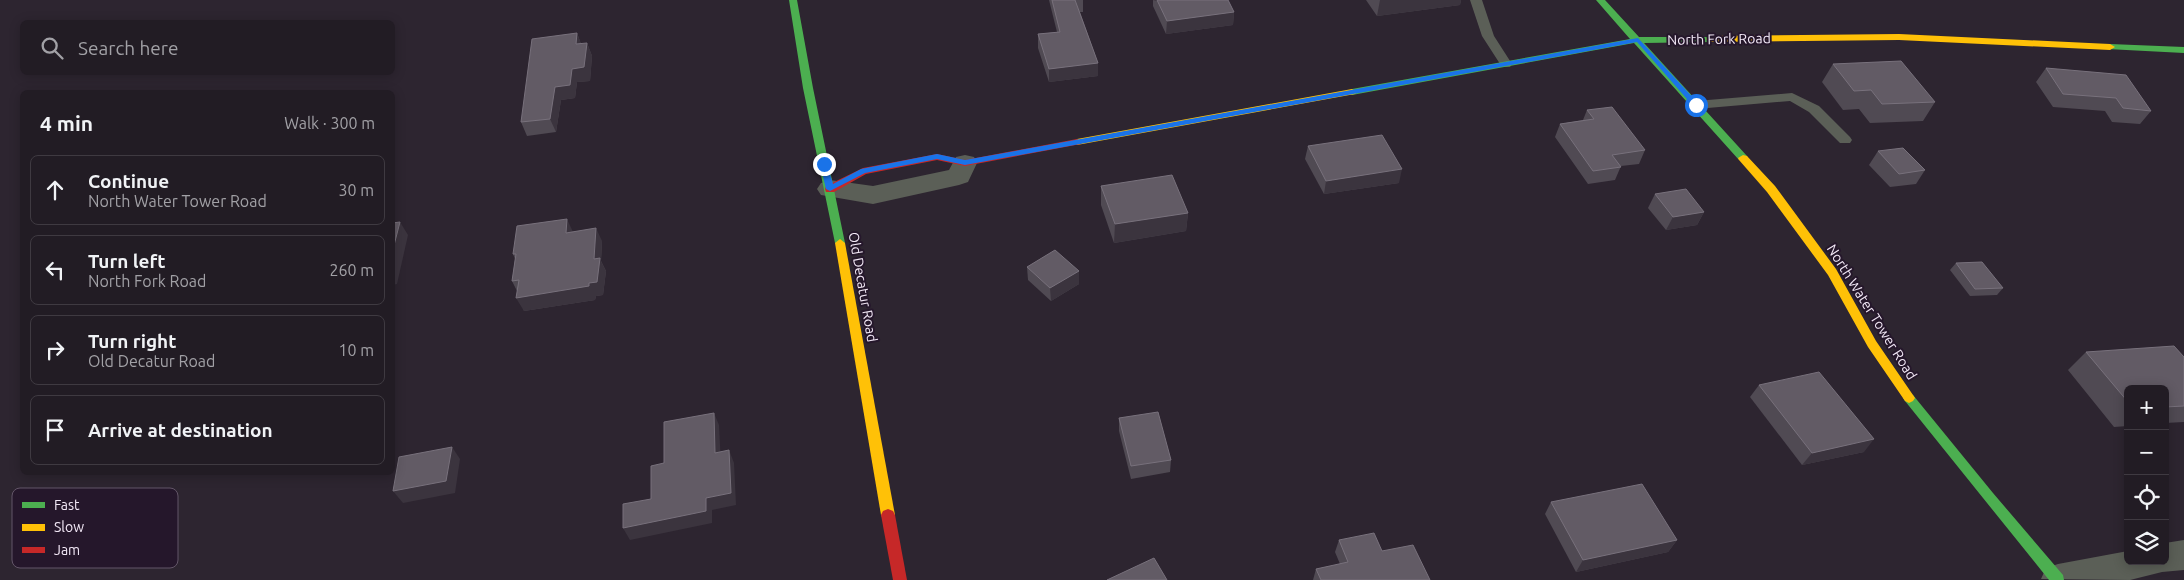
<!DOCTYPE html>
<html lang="en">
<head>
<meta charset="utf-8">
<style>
	:root { --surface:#221c24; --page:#2a252c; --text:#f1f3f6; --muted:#a2a1a6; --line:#3f3a41 }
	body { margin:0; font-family:Ubuntu,sans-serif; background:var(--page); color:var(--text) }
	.controls { position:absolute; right:15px; bottom:15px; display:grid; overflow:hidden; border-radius:8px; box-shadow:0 2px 12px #0003 }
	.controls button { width:45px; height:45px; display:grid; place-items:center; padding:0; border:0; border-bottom:1px solid var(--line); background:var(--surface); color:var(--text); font:25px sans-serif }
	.stop { position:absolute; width:15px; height:15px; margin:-11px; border:4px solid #1a73e8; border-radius:50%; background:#fff }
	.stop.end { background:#1a73e8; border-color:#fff; box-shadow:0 1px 5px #0008 }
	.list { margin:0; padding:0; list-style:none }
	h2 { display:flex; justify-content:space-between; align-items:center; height:65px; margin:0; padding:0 20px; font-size:21px }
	h2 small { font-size:16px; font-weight:400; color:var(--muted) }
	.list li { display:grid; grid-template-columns:32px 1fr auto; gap:15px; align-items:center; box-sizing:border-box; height:70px; margin:0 10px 10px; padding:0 10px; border:1px solid var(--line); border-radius:8px }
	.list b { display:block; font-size:19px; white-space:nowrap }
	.list p { margin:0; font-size:16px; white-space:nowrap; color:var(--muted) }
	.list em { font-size:16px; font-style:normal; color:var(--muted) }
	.icon { flex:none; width:28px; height:28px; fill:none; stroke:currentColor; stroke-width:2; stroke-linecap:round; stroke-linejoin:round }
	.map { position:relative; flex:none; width:2184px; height:580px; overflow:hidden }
	.search { position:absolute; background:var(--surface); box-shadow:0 2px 12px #0003; left:20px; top:20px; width:375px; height:55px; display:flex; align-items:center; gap:12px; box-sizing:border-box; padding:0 18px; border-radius:8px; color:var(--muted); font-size:19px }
	.panel { position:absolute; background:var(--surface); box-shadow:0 2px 12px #0003; left:20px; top:90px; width:375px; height:385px; border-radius:8px }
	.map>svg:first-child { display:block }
</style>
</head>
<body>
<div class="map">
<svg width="2184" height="580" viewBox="0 0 2184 580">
	<rect width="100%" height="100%" fill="#2d2530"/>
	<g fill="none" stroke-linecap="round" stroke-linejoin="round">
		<g fill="#5b5f57" fill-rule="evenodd">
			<polygon points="1470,0 1482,0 1494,36 1512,64 1510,67 1502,67 1482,36"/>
			<polygon points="1792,93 1819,106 1850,137 1852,140 1850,143 1840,143 1809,112 1790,101 1696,109 1690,105 1696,101"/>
		</g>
		<g fill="#5b5f57" fill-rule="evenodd">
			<polygon points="965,155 974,157 977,163 968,182 959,185 873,204 821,195 817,189 821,183 830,180 873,186 949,170 956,157"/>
			<polygon points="2184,540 2184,570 2162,572 2130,580 2041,579 2046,568 2058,564 2128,551 2128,561 2165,561 2165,543"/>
		</g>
		<g fill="#4caf50" fill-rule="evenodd">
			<polygon points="789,0 797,0 813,88 845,243 840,247 835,243 803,88"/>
			<polygon points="1596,0 1605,0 1639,37 1714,37 1714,41 1711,42 1644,43 1747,156 1748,158 1747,160 1739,160 1634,43 1352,95 1347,92 1352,89 1630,39"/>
			<polygon points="2110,44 2184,47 2184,53 2107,49 2107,45"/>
			<polygon points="1909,393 1913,395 1993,493 2063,575 2064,580 2049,580 1905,401 1903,398 1905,395"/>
		</g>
		<g fill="#ffc107" fill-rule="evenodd">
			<polygon points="1899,34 2110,44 2115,47 2110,50 1899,40 1711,42 1706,39 1711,36"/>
			<polygon points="1352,89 1357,92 1355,94 1077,145 1072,142 1077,139"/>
			<polygon points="1743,155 1747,156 1775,186 1836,269 1876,341 1913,395 1915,398 1913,401 1909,403 1905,401 1868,347 1828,275 1767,192 1739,160 1738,158"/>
			<polygon points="840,239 845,243 895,515 893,519 888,521 883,519 881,515 835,243"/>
		</g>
		<g fill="#c62828" fill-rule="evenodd">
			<polygon points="1077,139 1082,142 1081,144 965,166 937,160 866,174 834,192 826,192 825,189 826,186 863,168 937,154 965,160"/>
			<polygon points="888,509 893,511 895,515 907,580 893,580 881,515 883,511"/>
		</g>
	</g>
	<g fill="#504a53">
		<polygon points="1049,0 1083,0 1083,12 1080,12 1098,63 1098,76 1049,82 1038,48 1038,34 1057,32"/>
		<polygon points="1153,0 1234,12 1233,25 1166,34 1153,6"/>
		<polygon points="1366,0 1461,0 1460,5 1377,16"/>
		<polygon points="577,33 581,44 587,43 592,56 590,81 577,82 575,98 561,100 556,132 527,136 521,122"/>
		<polygon points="1833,64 1935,102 1923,121 1870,123 1859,109 1843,110 1822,82"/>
		<polygon points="2046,68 2151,111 2140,124 2112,122 2105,111 2053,107 2036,82"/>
		<polygon points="1587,110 1645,150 1639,164 1621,166 1615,180 1588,184 1555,137 1560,124 1583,120"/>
		<polygon points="1308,146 1399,183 1324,194 1305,159"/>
		<polygon points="1878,151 1925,170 1916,184 1890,187 1869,165"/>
		<polygon points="1101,186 1188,213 1186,231 1114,243 1101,205"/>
		<polygon points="1655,194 1704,212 1697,225 1666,230 1648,208"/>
		<polygon points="573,232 602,241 601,261 606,271 603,295 596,296 595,300 524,311 517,291 512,281 515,259 513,254"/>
		<polygon points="1956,263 2003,288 1997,295 1970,296 1950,270"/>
		<polygon points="1027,267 1079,271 1079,284 1051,301 1028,280"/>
		<polygon points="2086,352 2184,357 2184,422 2165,423 2165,389 2128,389 2128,426 2114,427 2068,370"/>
		<polygon points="1759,385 1864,452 1802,465 1750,397"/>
		<polygon points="1119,418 1171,460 1170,472 1131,479 1119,431"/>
		<polygon points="1551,502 1677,540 1668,552 1576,572 1545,514"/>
		<polygon points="1339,540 1382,551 1430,580 1313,580 1316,569 1340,564 1335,552"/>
	</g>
	<g fill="#3b343e">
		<polygon points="1380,0 1461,0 1460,5 1377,16"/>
		<polygon points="1234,12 1233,25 1166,34 1167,21"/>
		<polygon points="577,33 582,47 576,44"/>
		<polygon points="587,43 592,56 590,81 577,82 575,98 561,100 556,132 550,119 555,87"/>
		<polygon points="1098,63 1098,76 1049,82 1049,69"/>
		<polygon points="1402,169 1399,183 1324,194 1326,181"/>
		<polygon points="1704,212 1697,225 1666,230 1673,217"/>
		<polygon points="1188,213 1186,231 1114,243 1115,224"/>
		<polygon points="567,219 573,232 566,233"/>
		<polygon points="400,222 408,235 397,284 392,285 392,253"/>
		<polygon points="596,228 602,241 601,261 606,271 603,295 596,296 595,300 524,311 516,298"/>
		<polygon points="1079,271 1079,284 1051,301 1050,288"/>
		<polygon points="714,413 719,425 721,465 715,453"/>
		<polygon points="1874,439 1864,452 1802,465 1812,453"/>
		<polygon points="452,447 460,459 455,493 403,503 393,491"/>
		<polygon points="729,450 734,463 736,505 712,510 712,523 630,540 623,528 706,498"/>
		<polygon points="1677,540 1668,552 1576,572 1583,560"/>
	</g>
	<g fill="#625b65" stroke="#78717c">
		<polygon points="1052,0 1075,0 1098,63 1049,69 1038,34 1060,32"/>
		<polygon points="1157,0 1228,0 1234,12 1167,21"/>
		<polygon points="577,33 576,44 587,43 584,67 572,69 570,85 555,87 550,119 521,122 532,39"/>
		<polygon points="1901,61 1935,102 1882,104 1871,90 1854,91 1833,64"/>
		<polygon points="2046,68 2126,75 2151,111 2123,108 2116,98 2063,94"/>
		<polygon points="1612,107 1645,150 1612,155 1621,167 1593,171 1560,124 1594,119 1587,110"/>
		<polygon points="1382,135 1402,169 1326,181 1308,146"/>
		<polygon points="1903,148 1925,170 1899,174 1878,151"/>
		<polygon points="1172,175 1188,213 1115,224 1101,186"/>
		<polygon points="1686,189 1704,212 1673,217 1655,194"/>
		<polygon points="567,219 566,233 596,228 594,259 600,258 597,282 589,283 589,286 516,298 519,280 512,281 516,254 513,254 517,226"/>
		<polygon points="400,222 392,253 392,223"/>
		<polygon points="1055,250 1079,271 1050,288 1027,267"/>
		<polygon points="1982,262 2003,288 1975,289 1956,263"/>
		<polygon points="2174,346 2184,357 2184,406 2165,407 2165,389 2128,389 2128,402 2086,352"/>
		<polygon points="1819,372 1874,439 1812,453 1759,385"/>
		<polygon points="1158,412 1171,460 1131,466 1119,418"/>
		<polygon points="714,413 715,453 729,450 731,493 706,498 706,511 623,528 623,504 651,499 651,466 664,463 664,422"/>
		<polygon points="452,447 446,481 393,491 399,457"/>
		<polygon points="1642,484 1677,540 1583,560 1551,502"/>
		<polygon points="1374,533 1382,551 1413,545 1430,580 1321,580 1316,569 1348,562 1339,540"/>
		<polygon points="1154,558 1167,580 1107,580"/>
	</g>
	<polygon fill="#1a73e8" points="1638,38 1698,103 1698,106 1693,106 1637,42 965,165 937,159 865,173 830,191 826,189 820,164 824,161 827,164 833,184 861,169 937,154 965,160"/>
	<g text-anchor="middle" stroke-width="4" stroke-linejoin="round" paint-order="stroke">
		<g font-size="14" fill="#f3e9f7" stroke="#25172b">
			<text transform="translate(1719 39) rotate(-1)" y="5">North Fork Road</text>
			<text transform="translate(863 287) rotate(80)" y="5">Old Decatur Road</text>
			<text transform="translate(1872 312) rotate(58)" y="5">North Water Tower Road</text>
		</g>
	</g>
	<rect x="12" y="488" width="166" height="80" rx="8" fill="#25172b" stroke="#635668" stroke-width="1"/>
	<rect x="22" y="502" width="23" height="6" fill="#4caf50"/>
	<rect x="22" y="524" width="23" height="7" fill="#ffc107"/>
	<rect x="22" y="547" width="23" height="6" fill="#c62828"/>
	<g font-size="14" fill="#f3e9f7">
		<text x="54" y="510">Fast</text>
		<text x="54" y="532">Slow</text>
		<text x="54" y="555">Jam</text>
	</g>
</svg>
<div class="controls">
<button>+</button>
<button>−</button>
<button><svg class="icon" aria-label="locate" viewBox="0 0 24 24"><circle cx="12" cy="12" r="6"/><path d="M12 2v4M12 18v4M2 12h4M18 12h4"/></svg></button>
<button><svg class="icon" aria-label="layers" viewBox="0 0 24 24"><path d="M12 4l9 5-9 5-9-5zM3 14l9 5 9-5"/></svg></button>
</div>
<div class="stop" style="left:1696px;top:105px"></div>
<div class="stop end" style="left:824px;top:164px"></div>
<div class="search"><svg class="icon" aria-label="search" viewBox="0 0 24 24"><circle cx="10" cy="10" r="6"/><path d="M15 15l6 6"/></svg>Search here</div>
<section class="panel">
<h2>4 min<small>Walk · 300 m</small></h2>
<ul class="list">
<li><svg class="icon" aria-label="ahead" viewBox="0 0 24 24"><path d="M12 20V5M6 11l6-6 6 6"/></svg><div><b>Continue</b><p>North Water Tower Road</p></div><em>30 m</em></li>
<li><svg class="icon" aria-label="left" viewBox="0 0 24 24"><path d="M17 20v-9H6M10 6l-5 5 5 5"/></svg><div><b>Turn left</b><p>North Fork Road</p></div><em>260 m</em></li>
<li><svg class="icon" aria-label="right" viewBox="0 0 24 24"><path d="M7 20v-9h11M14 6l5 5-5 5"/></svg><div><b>Turn right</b><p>Old Decatur Road</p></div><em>10 m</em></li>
<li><svg class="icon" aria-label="arrive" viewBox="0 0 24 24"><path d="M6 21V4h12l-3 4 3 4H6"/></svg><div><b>Arrive at destination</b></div></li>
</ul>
</section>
</div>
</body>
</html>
